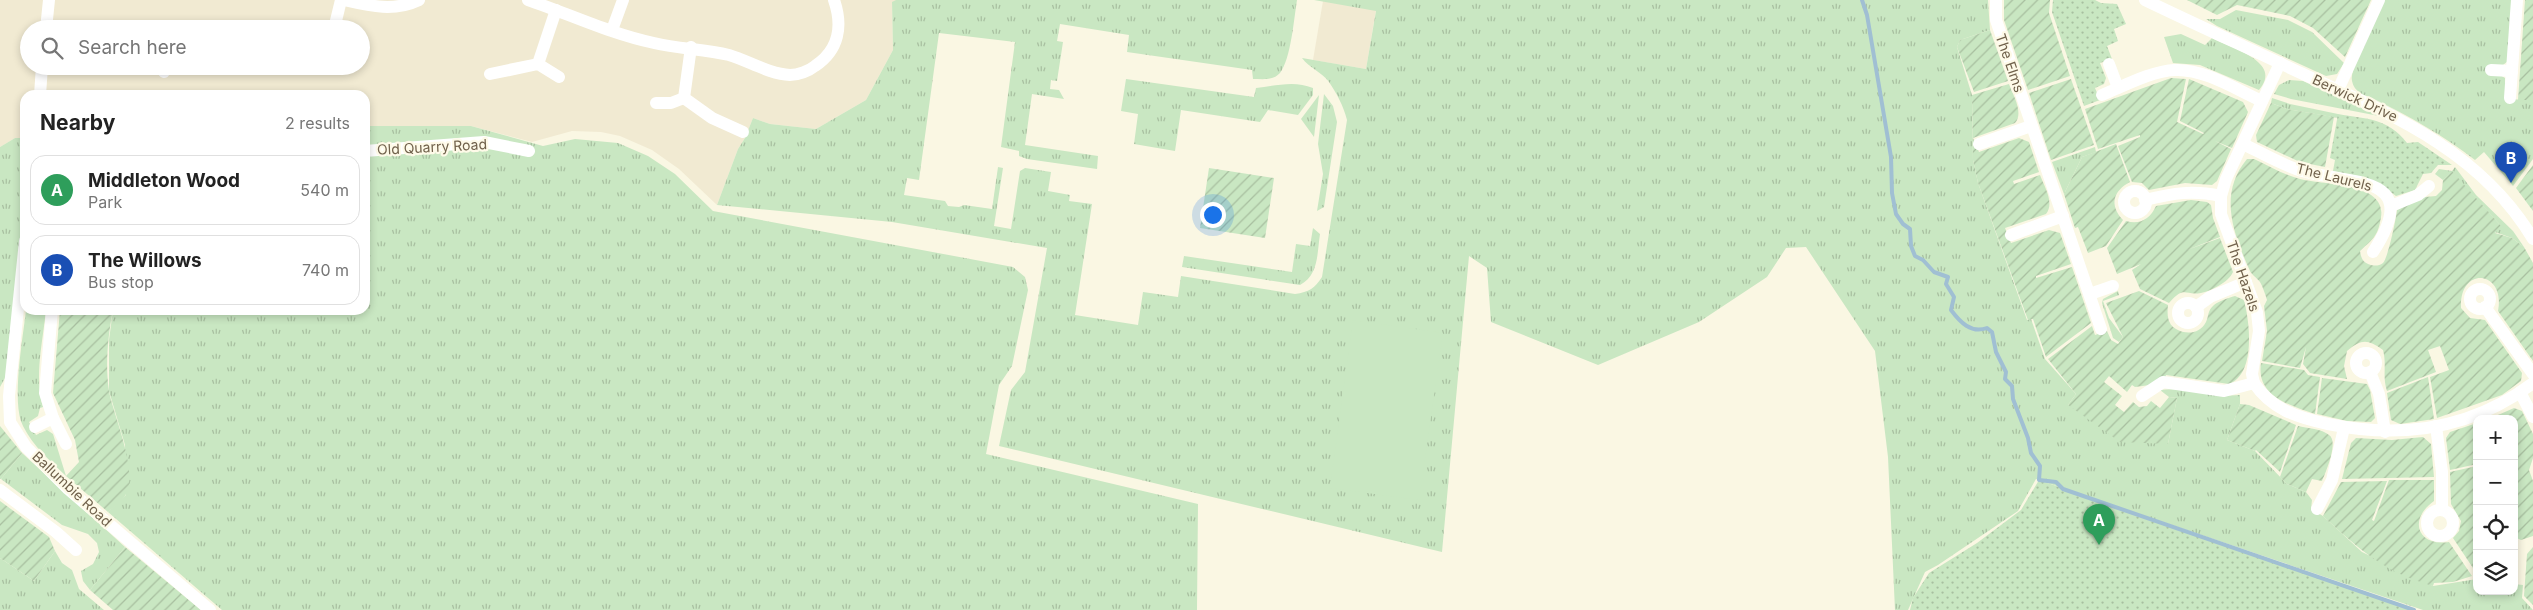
<!DOCTYPE html>
<html lang="en">
<head>
<meta charset="utf-8">
<style>
	:root { --surface:#fff; --page:#f2f2f2; --text:#222; --muted:#767676; --line:#e0e0e0; --accent:#111827 }
	body { margin:0; font-family:Inter,sans-serif; background:var(--page); color:var(--text) }
	.controls { position:absolute; right:15px; bottom:15px; display:grid; overflow:hidden; border-radius:10px; box-shadow:0 2px 8px #0003 }
	.controls button { width:45px; height:45px; display:grid; place-items:center; padding:0; border:0; border-bottom:1px solid var(--line); background:var(--surface); color:var(--text); font:25px sans-serif }
	.you { position:absolute; left:1212px; top:214px; width:18px; height:18px; margin:-12px; border:4px solid #fff; border-radius:50%; background:#1a73e8; box-shadow:0 0 0 8px #1a73e833 }
	.badge { display:grid; place-items:center; width:32px; height:32px; border-radius:50%; background:var(--accent); color:#fff; font-size:16px; font-weight:700 }
	.pin { position:absolute; translate:-50% -41px; filter:drop-shadow(0 1px 2px #0008) }
	.pin::after { content:''; position:absolute; top:26px; width:18px; height:15px; background:inherit; clip-path:polygon(0 0,100% 0,50% 100%) }
	.list { margin:0; padding:0; list-style:none }
	h2 { display:flex; justify-content:space-between; align-items:center; height:65px; margin:0; padding:0 20px; font-size:21px }
	h2 small { font-size:16px; font-weight:400; color:var(--muted) }
	.list li { display:grid; grid-template-columns:32px 1fr auto; gap:15px; align-items:center; box-sizing:border-box; height:70px; margin:0 10px 10px; padding:0 10px; border:1px solid var(--line); border-radius:15px }
	.list b { display:block; font-size:19px; white-space:nowrap }
	.list p { margin:0; font-size:16px; white-space:nowrap; color:var(--muted) }
	.list em { font-size:16px; font-style:normal; color:var(--muted) }
	.icon { flex:none; width:28px; height:28px; fill:none; stroke:currentColor; stroke-width:2; stroke-linecap:round; stroke-linejoin:round }
	.map { position:relative; flex:none; width:2533px; height:610px; overflow:hidden }
	.search { position:absolute; background:var(--surface); box-shadow:0 2px 8px #0003; left:20px; top:20px; width:350px; height:55px; display:flex; align-items:center; gap:12px; box-sizing:border-box; padding:0 18px; border-radius:28px; color:var(--muted); font-size:19px }
	.panel { position:absolute; background:var(--surface); box-shadow:0 2px 8px #0003; left:20px; top:90px; width:350px; height:225px; border-radius:15px }
	.map>svg:first-child { display:block }
</style>
</head>
<body>
<div class="map">
<svg width="2533" height="610" viewBox="0 0 2533 610">
	<defs>
		<pattern id="grass-tufts" width="24" height="20" patternUnits="userSpaceOnUse" patternTransform="scale(1.25)"><rect width="24" height="20" fill="#c9e7c2"/><path d="M3 7l-1-3M5 7V3M7 7l1-3M15 17l-1-3M17 17v-4M19 17l1-3" fill="none" stroke="#a8bfa0"/></pattern>
		<pattern id="park-dots" width="8" height="8" patternUnits="userSpaceOnUse" patternTransform="scale(1.25)"><rect width="8" height="8" fill="#c9e7c2"/><path d="M2 2h.1M6 6h.1" fill="none" stroke="#a8bfa0" stroke-width="1.8" stroke-linecap="round"/></pattern>
		<pattern id="garden-furrows" width="10" height="10" patternUnits="userSpaceOnUse" patternTransform="scale(1.25)"><rect width="10" height="10" fill="#c9e7c2"/><path d="M-1 1l2-2M0 10L10 0M9 11l2-2" fill="none" stroke="#a8bfa0"/></pattern>
	</defs>
	<rect width="100%" height="100%" fill="#faf7e3"/>
	<g fill="#f1ead2" fill-rule="evenodd">
		<path d="M0,0h896l1,2 -5,1 1,47 -27,50 -50,29 -46,-5 -17,-6 -8,20 -7,11 -21,56 -38,-36 -27,-19 -32,-14 -19,-4 -29,-1 -40,11 -61,-16h-106v-31h-340v43h-10l-15,9zM29,29h332v37h-332z"/>
		<polygon points="1323,1 1376,10 1366,69 1313,60"/>
	</g>
	<g fill="url(#grass-tufts)">
		<path d="M896,0h401c-3,18 -6,59 -17,73 -7,8 -18,6 -27,6l-1,-9 -125,-18 2,-17 -69,-11 -3,17 6,1 -6,39 -6,-1 -1,9 9,1 5,9 -32,-5 -7,51 73,11 -1,13 -70,-10 -8,-3v-5l-18,-4 14,-105 -76,-9 -20,147 -12,-2 -3,17 41,6 3,5 11,1 5,-2 28,4 6,-42 5,1 -9,58 17,3 9,-58 5,-3 26,4 -3,19 22,4 -1,6 23,3 -17,111 63,10 5,-33 35,5 3,-21 114,18c14,-2 20,-6 27,-17l25,-157c-4,-15 -10,-26 -18,-38 -7,-10 -20,-14 -27,-24l64,11 10,-58 -62,-11h674l2,30 -30,10 -3,7 15,48 1,65 5,23 49,137 4,-1 14,40 31,35 -8,11 100,39 9,-46 -8,-1 -9,-7c26,-4 52,8 80,5v9l-13,36 28,11 32,33 19,8 6,8 -1,9 12,7 39,36 71,34 44,-7v12h37v-7l9,1 -1,13 11,12h-110l-387,-131 -18,32 -80,54 -13,7 -17,38h-13l-7,-153 -13,-106 -69,-104 -20,1 -19,29 -68,45 -101,43 -107,-43 -4,-54 -18,-12 -27,296 -443,-106 12,-56 14,-18 22,-124 -155,-26 -175,-17 21,-56 7,-11 8,-20 17,6 46,5 50,-29 27,-50 -1,-48z"/>
		<path d="M2384,0h128l-4,61 -5,4 -3,10 5,3v21l28,1v59l-20,27 -29,-34 -9,8c-32,-25 -65,-43 -101,-61 -10,-4 -20,-7 -22,-18 -3,-14 26,-66 32,-81z"/>
		<polygon points="2236,10 2288,20 2312,32 2344,63 2337,74 2326,76 2217,26 2206,19 2220,19"/>
		<path d="M2181,34l24,11 7,-7c19,10 72,24 47,52l-59,-25 -27,-2 -9,-26z"/>
		<path d="M1126,79l128,18 2,-9c19,-2 38,-8 57,0v7l-15,20 -30,-5 -8,12 -79,-12 -6,41 -41,-7 4,-30 -17,-3z"/>
		<polygon points="2289,80 2303,81 2379,116 2291,99 2274,94 2279,85"/>
		<polygon points="1324,94 1333,106 1337,122 1324,207 1317,211 1323,174 1318,144"/>
		<polygon points="1319,95 1314,137 1301,119"/>
		<polygon points="2272,98 2290,104 2338,114 2338,118 2287,109 2271,103"/>
		<polygon points="365,126 471,126 543,146 575,139 618,143 648,156 675,174 713,211 1013,267 1025,277 1028,290 1012,366 999,385 986,454 1198,504 1197,610 222,610 108,512 126,495 125,445 109,391 109,340 113,310 365,310"/>
		<polygon points="15,138 25,138 25,195 9,371 0,387 0,147"/>
		<polygon points="2095,147 2096,152 2082,157 2064,194 2052,162"/>
		<polygon points="2455,167 2476,195 2513,231 2524,247 2512,238 2495,232 2501,226 2452,172 2443,180 2435,174 2439,169 2452,171"/>
		<path d="M1313,228l7,6c-3,19 -1,41 -20,51l-118,-18 2,-11 108,16 4,-28 14,2z"/>
		<polygon points="2118,291 2119,295 2103,301 2109,318 2123,337 2119,342 2113,338 2102,303 2103,299"/>
		<path d="M26,310h20c-3,31 -12,66 -3,97l-3,1 -2,8 -9,6 7,13 11,-5 6,4 13,42c-16,-15 -33,-30 -43,-50 -12,-24 0,-88 3,-116z"/>
		<polygon points="22,453 125,547 90,590 83,581 81,571 93,564 99,552 97,543 88,534 62,525 1,479"/>
		<polygon points="55,551 62,563 72,570 79,589 104,610 0,610 0,558 34,581"/>
	</g>
	<g fill="url(#park-dots)">
		<polygon points="2053,0 2095,0 2101,3 2117,4 2126,24 2114,29 2118,41 2107,46 2112,59 2100,63 2106,78 2104,84 2095,88 2100,100 2084,106 2052,12"/>
		<path d="M2338,114c29,5 50,4 69,29l11,-1 34,23h-14l-7,8 -8,1 -8,16 -19,6 -16,-12 -17,-7 -30,-6 2,-11 -5,-2z"/>
		<polygon points="2039,480 2414,610 1910,610 1913,598 1929,573 1977,543 2021,510"/>
	</g>
	<g fill="url(#garden-furrows)">
		<polygon points="2004,0 2050,0 2049,13 2070,76 2028,90 2004,20"/>
		<polygon points="2187,0 2371,0 2345,57 2313,28 2290,16 2237,5 2217,15"/>
		<polygon points="2525,0 2533,0 2533,100 2518,100"/>
		<polygon points="1990,30 2008,81 1974,92 1957,47 1960,40"/>
		<polygon points="2171,78 2186,79 2177,122 2203,134 2204,133 2180,121 2189,79 2243,102 2248,112 2232,148 2215,141 2231,149 2217,181 2212,185 2185,183 2149,190 2142,183 2132,182 2118,146 2140,137 2140,135 2098,149 2085,109"/>
		<polygon points="2071,79 2094,145 2051,160 2029,93"/>
		<path d="M2009,84c4,11 15,29 6,39l-42,15 6,14 40,-14 10,4 10,30 -26,9 1,3 26,-9c4,11 15,28 6,39l-41,14 6,15 38,-13 11,3 11,31 -35,12v2l36,-11 19,56 -45,34 -13,-38 -5,1 -50,-137 -5,-23 -1,-65z"/>
		<polygon points="2271,103 2287,109 2334,117 2325,167 2300,162 2257,142 2256,135"/>
		<path d="M2116,144l14,38c-17,9 -21,23 -7,38l-17,26 -18,7 -10,-26 -3,1 -11,-34 18,-37z"/>
		<path d="M2247,159h7c15,7 30,16 46,20 22,6 87,3 81,38 -3,19 -7,21 -21,34 1,7 3,12 11,14 4,1 8,1 12,-2 5,-5 13,-44 14,-53l28,-13 11,-1 6,-6 1,-10 9,-9 50,56 -7,6 17,5 12,9 9,16v98l-35,-50c8,-41 -39,-46 -37,-3l9,10 15,2 37,53 -1,8 -19,14 -65,23 -7,-41 19,-7 -9,-24 -12,4 8,22 -49,19c-5,-15 0,-26 -4,-41 -16,-11 -21,-11 -36,1l-3,15 3,13 -37,-6 -7,-9 3,-17 -6,21 -38,-7 5,-30 -3,-25 3,-6c-2,-6 -4,-13 -7,-18 -3,-4 -8,-7 -10,-11 -17,-38 -32,-77 -3,-112z"/>
		<polygon points="2533,165 2533,211 2516,188"/>
		<polygon points="1209,168 1274,178 1265,238 1200,228"/>
		<path d="M2191,200l16,2 4,3 2,13 7,19 -33,13 33,-12 13,34c-4,10 -22,19 -32,21 -17,3 -16,-8 -32,10l-29,-14 -8,-19 9,-6 -24,10 -10,-26 19,-27c14,4 24,-2 30,-15z"/>
		<path d="M2139,291l29,14c-1,9 -1,19 8,24 10,6 24,5 30,-7 3,-6 1,-11 8,-17 5,-4 14,-7 21,-9l9,4c6,23 12,74 -15,84l-63,-9 -1,3 -15,7 -15,2 -3,-2 -5,7 -18,-16 -5,6 18,14 -7,9 9,7 9,-10 6,5 8,-1 4,-5 9,7 9,-11 8,1 -9,46 -48,-2 -52,-37 8,-11 -28,-35 44,-33 3,9 12,-4 4,9 7,4 5,-7 -17,-34z"/>
		<path d="M60,310h53c-5,25 -8,55 -4,81 4,23 31,84 16,105 -4,6 -11,11 -17,16l-42,-36 13,-14 -4,-22 -22,-47z"/>
		<path d="M2261,363l43,7 4,5 12,2 -5,37c-26,-9 -59,-18 -54,-51z"/>
		<polygon points="2428,377 2434,419 2400,424 2391,420 2387,393"/>
		<polygon points="2322,378 2367,384 2370,390 2375,418 2371,422 2347,421 2317,414"/>
		<polygon points="2240,404 2249,405 2296,425 2280,472 2256,450 2255,451 2227,440"/>
		<polygon points="2514,408 2522,411 2533,434 2533,458 2529,470 2533,481 2533,536 2521,540 2514,537 2514,419 2489,419"/>
		<polygon points="2477,423 2477,464 2450,470 2446,438 2450,432"/>
		<polygon points="0,426 22,453 1,479 0,479"/>
		<path d="M2298,426c9,2 24,3 31,9 10,6 -3,37 -7,46l-10,-2 -6,13 -19,-8 -7,-7z"/>
		<polygon points="2423,437 2431,444 2434,477 2342,479 2351,443 2356,438 2392,440"/>
		<polygon points="2477,466 2477,574 2453,538 2459,531 2461,521 2451,504 2450,472"/>
		<path d="M2389,480h45v21c-26,18 -17,46 15,41l23,34 -19,6 -19,1 -1,3c-49,-14 -73,-36 -110,-70l18,-34 46,-1 -15,39 2,1z"/>
		<polygon points="0,501 49,537 55,551 34,581 0,558"/>
		<polygon points="125,547 201,610 113,610 90,590"/>
		<polygon points="2533,547 2533,605 2524,596 2527,554"/>
	</g>
	<polygon fill="#c9e7c2" points="1353,320 1443,333 1419,500 1330,488"/>
	<g fill="none" stroke-linecap="round" stroke-linejoin="round">
		<path stroke="#a0bfd3" stroke-width="4" d="M1862,0l5,15 24,142 1,36 4,21 7,10 7,5 1,17 4,10 8,4 11,12 14,5 -2,7 8,13 -3,13c9,12 20,24 36,18l5,4 4,20 10,20 -1,7 7,7 1,13 15,39 3,15 9,13 -1,14 17,2 7,7 351,121"/>
		<g stroke="#fff" stroke-width="12">
			<path d="M344,0c26,6 50,12 75,0"/>
			<path d="M528,0c41,14 83,34 126,43 25,6 50,6 75,12 20,6 40,19 61,20 8,0 19,-4 25,-9 24,-16 28,-40 19,-66"/>
			<polyline points="1996,0 1996,20 2101,329"/>
			<path d="M2145,0c52,25 105,49 158,74 88,40 178,77 230,165"/>
			<polyline points="163,28 164,29"/>
			<polyline points="46,29 49,0"/>
			<polyline points="334,29 341,0"/>
			<polyline points="612,30 623,0"/>
			<polyline points="691,47 684,98 712,118 743,132"/>
			<polyline points="538,64 556,10"/>
			<polyline points="2109,64 2118,88"/>
			<polyline points="2491,70 2512,71"/>
			<polyline points="164,72 165,66"/>
			<polyline points="490,74 538,64 559,77"/>
			<polyline points="2338,90 2379,0"/>
			<polyline points="40,95 42,66"/>
			<path d="M2102,95c22,-9 49,-24 73,-25 30,-1 60,19 87,31"/>
			<polyline points="2510,98 2517,0"/>
			<polyline points="656,103 671,103 684,98"/>
			<polyline points="1979,144 2031,126"/>
			<path d="M2243,144c19,9 39,21 59,27 51,14 122,3 71,81"/>
			<polyline points="365,151 484,142 529,151"/>
			<circle cx="2135" cy="202" r="11"/>
			<path d="M2145,200c29,-7 47,-10 76,-4"/>
			<polyline points="2391,206 2418,195 2429,186"/>
			<polyline points="2011,235 2063,216"/>
			<polyline points="25,241 9,396 10,422 26,447 68,489 210,610"/>
			<circle cx="2480" cy="299" r="10"/>
			<polyline points="2090,294 2113,286"/>
			<circle cx="2188" cy="313" r="10"/>
			<polyline points="2196,307 2210,297 2246,282"/>
			<polyline points="2485,307 2533,374"/>
			<polyline points="52,310 45,393 53,418 66,444"/>
			<circle cx="2366" cy="363" r="10"/>
			<polyline points="2370,372 2379,394 2385,432"/>
			<path d="M2254,383c17,26 44,35 74,41 74,15 144,5 205,-41"/>
			<polyline points="2520,392 2533,417"/>
			<polyline points="2142,396 2163,382 2224,391 2254,383 2252,374 2259,331 2257,312 2221,214 2221,196 2226,179 2280,63"/>
			<polyline points="2436,426 2442,472 2442,510"/>
			<polyline points="35,427 53,418"/>
			<polyline points="0,490 56,532 76,550"/>
			<polyline points="2317,509 2332,480 2344,428"/>
			<circle cx="2440" cy="523" r="13"/>
		</g>
	</g>
	<g text-anchor="middle" stroke-width="4.5" stroke-linejoin="round" paint-order="stroke">
		<g font-size="14" fill="#70614b" stroke="#fefae8">
			<text transform="translate(2010 63) rotate(71)" y="5">The Elms</text>
			<text transform="translate(2355 98) rotate(25)" y="5">Berwick Drive</text>
			<text transform="translate(432 147) rotate(-3)" y="5">Old Quarry Road</text>
			<text transform="translate(2334 177) rotate(14)" y="5">The Laurels</text>
			<text transform="translate(2243 276) rotate(71)" y="5">The Hazels</text>
			<text transform="translate(72 489) rotate(43)" y="5">Ballumbie Road</text>
		</g>
	</g>
</svg>
<div class="controls">
<button>+</button>
<button>−</button>
<button><svg class="icon" aria-label="locate" viewBox="0 0 24 24"><circle cx="12" cy="12" r="6"/><path d="M12 2v4M12 18v4M2 12h4M18 12h4"/></svg></button>
<button><svg class="icon" aria-label="layers" viewBox="0 0 24 24"><path d="M12 4l9 5-9 5-9-5zM3 14l9 5 9-5"/></svg></button>
</div>
<div class="you"></div>
<div class="pin badge" style="left:2099px;top:545px;background:#2e9e5b">A</div>
<div class="pin badge" style="left:2511px;top:183px;background:#1a4fb4">B</div>
<div class="search"><svg class="icon" aria-label="search" viewBox="0 0 24 24"><circle cx="10" cy="10" r="6"/><path d="M15 15l6 6"/></svg>Search here</div>
<section class="panel">
<h2>Nearby<small>2 results</small></h2>
<ul class="list">
<li><span class="badge" style="background:#2e9e5b">A</span><div><b>Middleton Wood</b><p>Park</p></div><em>540 m</em></li>
<li><span class="badge" style="background:#1a4fb4">B</span><div><b>The Willows</b><p>Bus stop</p></div><em>740 m</em></li>
</ul>
</section>
</div>
</body>
</html>
